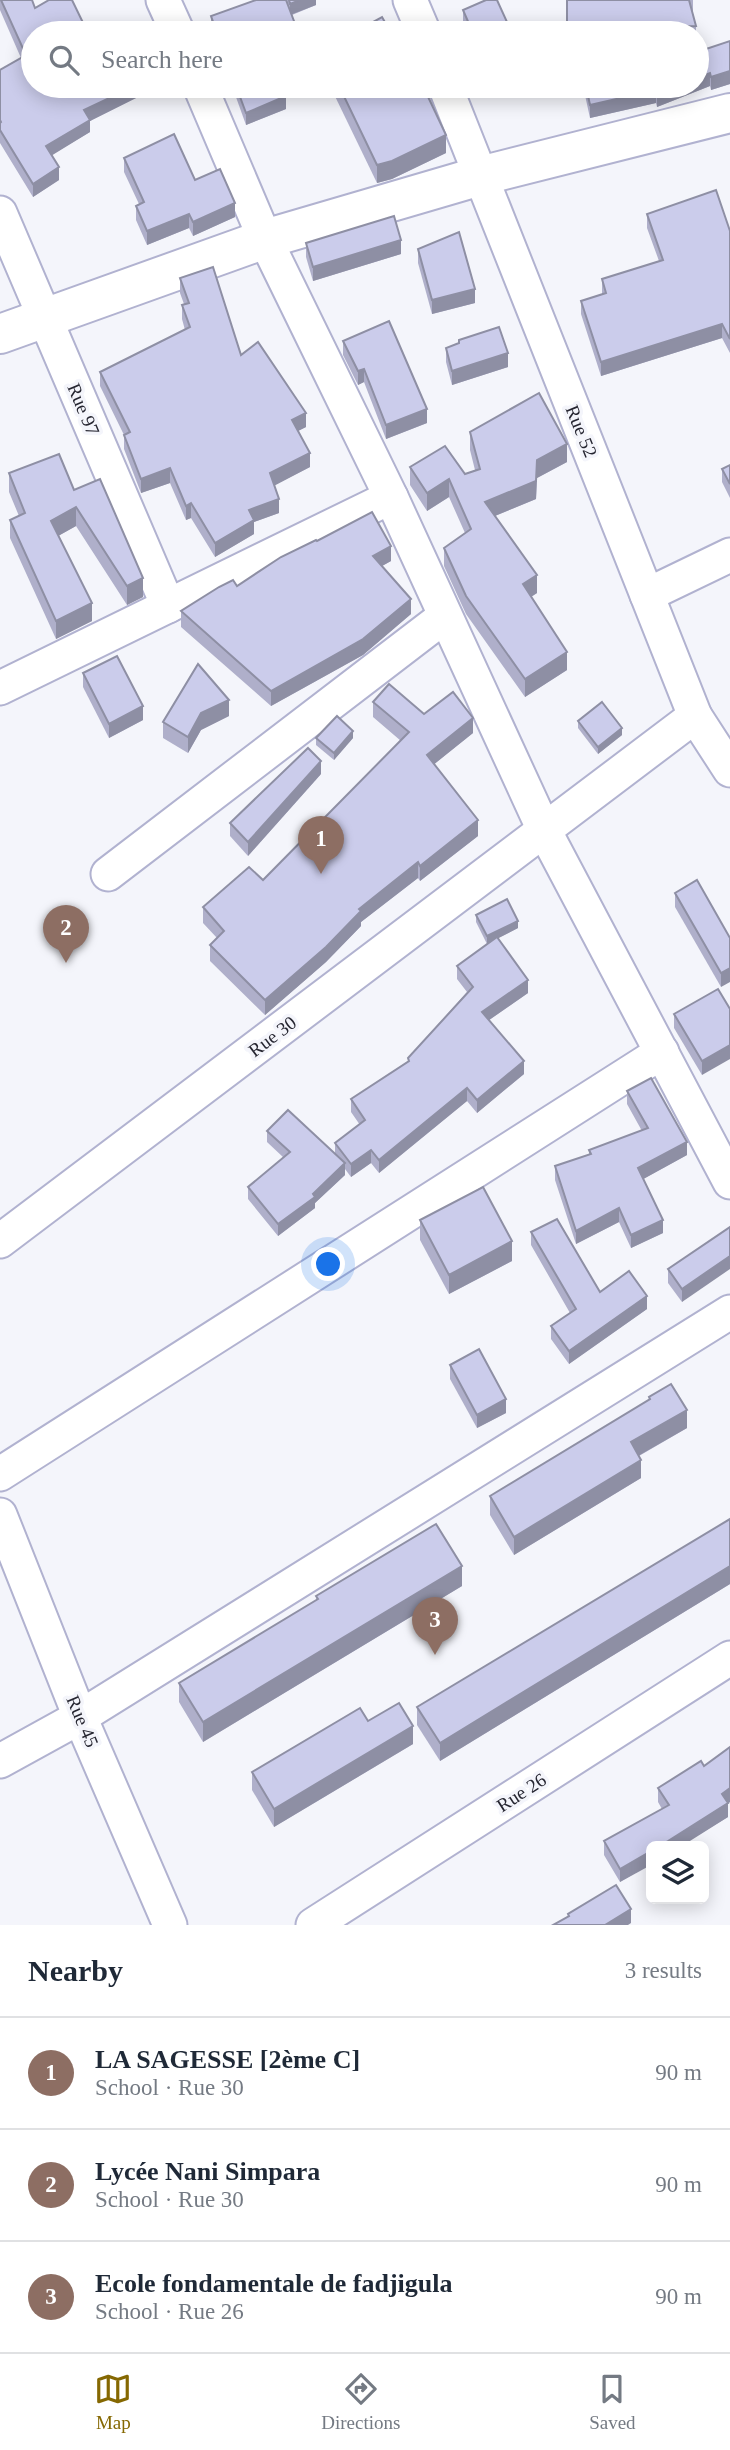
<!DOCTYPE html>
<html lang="en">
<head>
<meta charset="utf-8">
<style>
	:root { --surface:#fff; --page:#f2f2f3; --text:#1f2937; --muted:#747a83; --line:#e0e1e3; --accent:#856802 }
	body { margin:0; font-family:Georgia,serif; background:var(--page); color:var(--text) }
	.controls { position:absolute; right:21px; bottom:21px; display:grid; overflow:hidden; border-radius:10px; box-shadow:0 4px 18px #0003 }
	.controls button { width:63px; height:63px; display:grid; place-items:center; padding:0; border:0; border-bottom:2px solid var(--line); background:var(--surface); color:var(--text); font:35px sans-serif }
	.you { position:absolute; left:329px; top:1265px; width:24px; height:24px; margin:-18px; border:5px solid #fff; border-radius:50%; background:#1a73e8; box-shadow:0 0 0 10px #1a73e833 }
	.badge { display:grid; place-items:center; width:46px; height:46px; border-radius:50%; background:var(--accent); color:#fff; font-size:23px; font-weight:700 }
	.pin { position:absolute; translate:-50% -58px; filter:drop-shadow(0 2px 4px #0008) }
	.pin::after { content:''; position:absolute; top:37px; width:24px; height:21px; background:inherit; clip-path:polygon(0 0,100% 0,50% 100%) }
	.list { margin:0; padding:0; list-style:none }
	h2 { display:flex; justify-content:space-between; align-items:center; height:91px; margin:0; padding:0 28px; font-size:30px }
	h2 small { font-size:23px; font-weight:400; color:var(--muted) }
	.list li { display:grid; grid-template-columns:46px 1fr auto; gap:21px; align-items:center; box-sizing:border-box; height:112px; padding:0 28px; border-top:2px solid var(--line) }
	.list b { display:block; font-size:26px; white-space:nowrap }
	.list p { margin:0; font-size:23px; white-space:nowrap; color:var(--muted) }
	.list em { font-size:23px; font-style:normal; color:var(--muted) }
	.icon { flex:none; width:38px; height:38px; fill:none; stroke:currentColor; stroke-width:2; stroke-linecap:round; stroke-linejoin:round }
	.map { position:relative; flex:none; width:730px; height:1925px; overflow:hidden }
	.search { position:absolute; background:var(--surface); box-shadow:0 4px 18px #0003; left:21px; right:21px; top:21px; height:77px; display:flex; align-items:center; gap:18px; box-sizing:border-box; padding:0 24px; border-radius:38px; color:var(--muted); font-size:26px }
	.sheet { height:427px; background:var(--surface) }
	nav { display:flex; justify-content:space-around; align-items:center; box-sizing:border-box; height:98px; border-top:2px solid var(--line); background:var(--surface); font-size:19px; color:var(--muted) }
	nav a { display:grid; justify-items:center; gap:4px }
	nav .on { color:var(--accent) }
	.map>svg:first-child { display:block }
</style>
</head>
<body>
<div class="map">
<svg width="730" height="1925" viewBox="0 0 730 1925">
	<rect width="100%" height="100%" fill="#f4f5fb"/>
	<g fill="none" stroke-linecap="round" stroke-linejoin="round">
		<g stroke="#b1b2d0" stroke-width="37">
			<g id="street">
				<polyline points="163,0 178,33"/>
				<polyline points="410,0 424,33"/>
				<polyline points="200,86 265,239 391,497 544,830 730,1182"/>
				<polyline points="445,86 695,716 730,770"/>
				<polyline points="0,213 168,606"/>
				<polyline points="647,595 730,555"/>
				<polyline points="0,688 391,497"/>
				<polyline points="108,874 445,616"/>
				<polyline points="0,1241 695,716"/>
				<polyline points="0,1474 662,1052"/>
				<polyline points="0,1515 80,1717 170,1925"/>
				<polyline points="0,1761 80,1717 730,1312"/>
				<polyline points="313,1925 730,1658"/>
			</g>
		</g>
		<g stroke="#b1b2d0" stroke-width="42">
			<polyline id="secondary" points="0,334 265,239 480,176 730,113"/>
		</g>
		<use href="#street" stroke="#fff" stroke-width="33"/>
		<use href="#secondary" stroke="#fff" stroke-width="38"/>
	</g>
	<g fill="#afafca">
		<polygon points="0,0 32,0 33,33 160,86 90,121 90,132 51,155 59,180 33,197 0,143 0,70 21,58 0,10"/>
		<polygon points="256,0 316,0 316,5 292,15 297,33 212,33 211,29 211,16"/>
		<polygon points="566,0 693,0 693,11 692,11 696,26 696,33 567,33"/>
		<polygon points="463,10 512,33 467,33 463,24"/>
		<polygon points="730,41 730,84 711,90 710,86 657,107 656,103 590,118 583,86 697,86 703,50"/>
		<polygon points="232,86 282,86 286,109 246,125"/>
		<polygon points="330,86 423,86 446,153 392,179 377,183"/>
		<polygon points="124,158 195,180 235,217 193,236 189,228 147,245 136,220 136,206 139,204 124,172"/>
		<polygon points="647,214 730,231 730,353 722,338 601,376 581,314 581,301 602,294 602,279 659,261 647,228"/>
		<polygon points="306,243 401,254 313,281 306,257"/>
		<polygon points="418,249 475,303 432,314 418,263"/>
		<polygon points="180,278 241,355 306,427 298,431 310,467 274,485 279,513 254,522 254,534 215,557 191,518 186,520 170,483 141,493 124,449 124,435 100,386 100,372 185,330 182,319 182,305 184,304 180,293"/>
		<polygon points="459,340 508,367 452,385 446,362 446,348 459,343"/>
		<polygon points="343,341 427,423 386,439 364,382 358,385 343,355"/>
		<polygon points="470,432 567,462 537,478 536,499 495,516 537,593 531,597 567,670 525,697 466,614 444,566 444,548 465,533 449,497 427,511 410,485 410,467 465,474 475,470 470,450"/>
		<polygon points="730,465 730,498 722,482 722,469"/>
		<polygon points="9,473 74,490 143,597 127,605 76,526 58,536 92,621 56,639 10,538 10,520 19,516 9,492"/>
		<polygon points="317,541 391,561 382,566 411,614 363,655 271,706 181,627 181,611 237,586"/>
		<polygon points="83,673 143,720 109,738 83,687"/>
		<polygon points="373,702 424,714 473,733 434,764 478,836 420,881 418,878 361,922 361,926 326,962 265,1015 210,961 210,945 217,938 203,923 203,907 263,880 401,741 373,717"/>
		<polygon points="229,716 201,730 188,753 163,738 163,722"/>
		<polygon points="578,721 622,735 598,754 578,728"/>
		<polygon points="316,738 353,738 334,760 316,745"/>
		<polygon points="321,774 248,856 230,836 230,823"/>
		<polygon points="675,893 730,938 721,987 675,907"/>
		<polygon points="476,915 518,928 498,938 528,993 489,1020 524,1074 477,1113 467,1101 379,1173 371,1163 351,1177 345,1169 345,1175 315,1203 315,1208 278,1236 248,1199 248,1187 284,1158 267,1142 267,1131 335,1154 335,1143 360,1125 351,1112 351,1099 408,1062 408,1058 467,992 457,979 457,966 490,942 487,944 476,922"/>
		<polygon points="718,989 702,1075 674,1028 674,1014"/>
		<polygon points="627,1091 687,1155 643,1179 663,1233 631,1248 619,1222 576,1244 555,1180 555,1166 589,1155 589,1150 642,1131 627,1104"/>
		<polygon points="420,1220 512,1261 449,1294 420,1240"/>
		<polygon points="730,1227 682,1302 668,1283 668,1269"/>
		<polygon points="531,1232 600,1292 647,1309 569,1364 551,1339 551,1326 570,1313 531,1245"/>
		<polygon points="450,1365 506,1413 477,1428 450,1379"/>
		<polygon points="649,1397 687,1428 639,1456 641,1478 514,1555 490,1515 490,1496 649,1400"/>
		<polygon points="730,1519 730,1584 440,1761 417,1725 417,1707"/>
		<polygon points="462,1586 203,1742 179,1702 179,1683 316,1601 316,1596"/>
		<polygon points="368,1721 413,1744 274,1827 252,1790 252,1772"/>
		<polygon points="658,1788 728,1804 728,1817 620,1882 604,1855 604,1841 662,1809 658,1802"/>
	</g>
	<g fill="#8e8fa4">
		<polygon points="300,0 316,0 316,5 290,15 290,4"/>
		<polygon points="297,29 297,33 284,33"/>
		<polygon points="730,71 730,84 711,90 711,77"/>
		<polygon points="710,73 710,86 657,107 657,94 678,86 697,86 697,78"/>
		<polygon points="135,86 160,86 90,121 90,132 46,159 46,146 84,110"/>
		<polygon points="656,90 656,103 590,118 590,105"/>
		<polygon points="286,96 286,109 246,125 246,113"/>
		<polygon points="446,135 446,153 392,179 377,183 377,165"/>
		<polygon points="59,167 59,180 33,197 33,184"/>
		<polygon points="235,203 235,217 193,236 193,222"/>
		<polygon points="189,214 189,228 147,245 147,231"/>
		<polygon points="401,240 401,254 313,281 313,267"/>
		<polygon points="475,289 475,303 432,314 432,300"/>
		<polygon points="722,324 722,338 601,376 601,362"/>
		<polygon points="508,353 508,367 452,385 452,371"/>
		<polygon points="364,369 364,382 358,385 358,371"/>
		<polygon points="427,409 427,423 386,439 386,425"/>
		<polygon points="306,413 306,427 292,434 292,420"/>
		<polygon points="567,444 567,462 537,478 536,499 485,520 485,502 537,460"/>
		<polygon points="310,453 310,467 270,488 270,473"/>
		<polygon points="170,468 170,483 141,493 141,479"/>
		<polygon points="449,479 449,497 427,511 427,493"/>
		<polygon points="279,499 279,513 254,522 254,534 215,557 215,543 249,510"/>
		<polygon points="191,503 191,518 186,520 186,506"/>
		<polygon points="76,507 76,526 51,540 51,521"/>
		<polygon points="391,546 391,561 373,571 373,556"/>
		<polygon points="537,575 537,593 523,602 523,584"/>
		<polygon points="143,578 143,597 127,605 127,586"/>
		<polygon points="411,599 411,614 363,655 271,706 271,691"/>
		<polygon points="92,603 92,621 56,639 56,621"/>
		<polygon points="567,652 567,670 525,697 525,679"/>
		<polygon points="229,700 229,716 201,730 188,753 188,737 201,713"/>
		<polygon points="143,706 143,720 109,738 109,724"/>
		<polygon points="473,718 473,733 427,770 427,755"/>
		<polygon points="622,728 622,735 598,754 598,747"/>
		<polygon points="353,731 353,738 334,760 334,753"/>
		<polygon points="321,761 321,774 248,856 248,842"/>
		<polygon points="478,820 478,836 420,881 420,866"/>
		<polygon points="418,862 418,878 361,922 361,926 326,962 265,1015 265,1000 359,909"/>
		<polygon points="518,921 518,928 487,944 487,936"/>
		<polygon points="730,968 730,982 721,987 721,973"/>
		<polygon points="528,980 528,993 482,1025 482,1012"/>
		<polygon points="730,1045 730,1059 702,1075 702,1061"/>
		<polygon points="524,1061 524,1074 477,1113 477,1100"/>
		<polygon points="467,1088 467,1101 379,1173 379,1160"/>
		<polygon points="687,1142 687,1155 638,1182 638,1168"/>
		<polygon points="371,1150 371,1163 351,1177 351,1164"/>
		<polygon points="345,1163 345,1175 315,1203 315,1208 278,1236 278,1224 313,1194"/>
		<polygon points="619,1208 619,1222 576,1244 576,1231"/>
		<polygon points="663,1220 663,1233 631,1248 631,1235"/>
		<polygon points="512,1241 512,1261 449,1294 449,1275"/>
		<polygon points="730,1256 730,1269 682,1302 682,1289"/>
		<polygon points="647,1296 647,1309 569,1364 569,1351"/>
		<polygon points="506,1399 506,1413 477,1428 477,1415"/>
		<polygon points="687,1410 687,1428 631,1460 631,1442"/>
		<polygon points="641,1460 641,1478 514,1555 514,1537"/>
		<polygon points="462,1566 462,1586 203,1742 203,1722"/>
		<polygon points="730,1566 730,1584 440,1761 440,1743"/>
		<polygon points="413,1726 413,1744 274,1827 274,1809"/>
		<polygon points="730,1788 730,1802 728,1804 728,1817 682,1846 659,1846"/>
		<polygon points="651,1851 651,1865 620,1882 620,1869"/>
		<polygon points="631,1909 631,1923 628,1925 605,1925"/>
	</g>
	<g fill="#cbcceb" stroke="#8e8fa4" stroke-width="2">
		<polygon points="1,0 32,0 35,8 49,0 72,0 88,33 33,33 33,86 135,86 84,110 90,120 46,146 59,167 33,184 0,130 0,123 1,122 0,120 0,70 26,55"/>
		<polygon points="256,0 286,0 297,29 284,33 217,33 211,16"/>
		<polygon points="289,0 300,0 290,4"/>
		<polygon points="486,0 497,0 512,33 473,33 463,10"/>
		<polygon points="567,0 689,0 696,26 567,28"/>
		<polygon points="382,17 391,33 353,33"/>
		<polygon points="730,41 730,71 711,77 710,73 697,78 697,52"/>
		<polygon points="236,86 282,86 286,96 246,113"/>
		<polygon points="339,86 423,86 446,135 392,161 377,165"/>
		<polygon points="586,86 678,86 657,94 656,90 590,105"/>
		<polygon points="174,134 195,180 220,169 235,203 193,222 189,214 147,231 136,206 144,202 124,158"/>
		<polygon points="716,190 730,231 730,339 722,324 601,362 581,301 606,293 602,279 663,260 647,214"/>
		<polygon points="394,216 401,240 313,267 306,243"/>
		<polygon points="459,232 475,289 432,300 418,249"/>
		<polygon points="213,267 241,355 258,342 306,413 292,420 310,453 270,473 279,499 249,510 254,520 215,543 191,503 186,506 170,468 141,479 124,435 130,432 100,372 190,327 182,305 189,303 180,278"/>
		<polygon points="389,321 427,409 386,425 364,369 358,371 343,341"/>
		<polygon points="499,327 508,353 452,371 446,348 459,343 459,340"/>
		<polygon points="539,393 567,444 537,460 536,481 485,502 537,575 523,584 567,652 525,679 466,596 444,548 471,529 449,479 427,493 410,467 445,446 465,474 480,469 470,432"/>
		<polygon points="59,454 74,490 100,479 143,578 127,586 76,507 51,521 92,603 56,621 10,520 25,513 9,473"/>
		<polygon points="730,465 730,484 722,469"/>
		<polygon points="372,512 391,546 373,556 411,599 363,639 271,691 181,611 219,587 233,580 237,586 281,557 316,540 317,541"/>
		<polygon points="117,656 143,706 109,724 83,673"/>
		<polygon points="198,664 229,700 201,713 188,737 163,722"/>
		<polygon points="389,684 424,714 453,692 473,718 427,755 478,820 420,866 418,862 359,909 361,911 326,947 265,1000 210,945 224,931 203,907 249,867 263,880 409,732 373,702"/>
		<polygon points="602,702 622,728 598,747 578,721"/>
		<polygon points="337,716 353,731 334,753 316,738"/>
		<polygon points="308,748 321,761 248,842 230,823"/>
		<polygon points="697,880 730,938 730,968 721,973 675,893"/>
		<polygon points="507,899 518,921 487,936 476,915"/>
		<polygon points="497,937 528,980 482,1012 524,1061 477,1100 467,1088 379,1160 371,1150 351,1164 335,1143 365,1120 351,1099 409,1061 408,1058 473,987 457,966"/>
		<polygon points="718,989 730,1009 730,1045 702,1061 674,1014"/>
		<polygon points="651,1078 687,1142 638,1168 663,1220 631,1235 619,1208 576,1231 555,1166 591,1154 589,1150 648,1128 627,1091"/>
		<polygon points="288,1110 345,1163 313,1194 315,1197 278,1224 248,1187 290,1152 267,1131"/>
		<polygon points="483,1187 512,1241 449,1275 420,1220"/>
		<polygon points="557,1219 600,1292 629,1271 647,1296 569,1351 551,1326 576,1309 531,1232"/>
		<polygon points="730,1227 730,1256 682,1289 668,1269"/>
		<polygon points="479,1349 506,1399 477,1415 450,1365"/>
		<polygon points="671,1384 687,1410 631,1442 641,1460 514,1537 490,1496 650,1399 649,1397"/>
		<polygon points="730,1519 730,1566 440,1743 417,1707"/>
		<polygon points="436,1524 462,1566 203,1722 179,1683 318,1599 316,1596"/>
		<polygon points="399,1703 413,1726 274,1809 252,1772 360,1708 368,1721"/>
		<polygon points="730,1747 730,1788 722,1794 728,1803 668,1841 659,1846 651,1846 651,1851 620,1869 604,1841 669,1805 658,1788 701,1761 704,1766"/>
		<polygon points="616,1885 631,1909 605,1925 553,1925 569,1916 568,1914"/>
	</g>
	<g text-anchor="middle" stroke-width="7" stroke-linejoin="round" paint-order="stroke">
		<g font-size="19" fill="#262631" stroke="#f4f5fb">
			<text transform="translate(84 409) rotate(67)" y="7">Rue 97</text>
			<text transform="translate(582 431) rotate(68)" y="7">Rue 52</text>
			<text transform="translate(272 1036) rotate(-37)" y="7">Rue 30</text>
			<text transform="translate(83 1721) rotate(67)" y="7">Rue 45</text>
			<text transform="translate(521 1792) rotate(-33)" y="7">Rue 26</text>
		</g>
	</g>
</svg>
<div class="controls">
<button><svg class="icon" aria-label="layers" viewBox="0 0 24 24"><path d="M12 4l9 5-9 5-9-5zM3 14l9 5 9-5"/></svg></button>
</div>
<div class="you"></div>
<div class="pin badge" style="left:321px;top:874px;background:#8d6e63">1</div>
<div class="pin badge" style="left:66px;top:963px;background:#8d6e63">2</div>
<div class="pin badge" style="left:435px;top:1655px;background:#8d6e63">3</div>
<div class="search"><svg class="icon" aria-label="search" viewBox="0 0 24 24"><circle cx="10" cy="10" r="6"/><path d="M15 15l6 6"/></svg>Search here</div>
</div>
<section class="sheet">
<h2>Nearby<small>3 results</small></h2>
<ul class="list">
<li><span class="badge" style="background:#8d6e63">1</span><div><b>LA SAGESSE [2ème C]</b><p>School · Rue 30</p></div><em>90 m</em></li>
<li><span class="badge" style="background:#8d6e63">2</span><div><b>Lycée Nani Simpara</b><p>School · Rue 30</p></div><em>90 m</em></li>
<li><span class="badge" style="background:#8d6e63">3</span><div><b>Ecole fondamentale de fadjigula</b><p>School · Rue 26</p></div><em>90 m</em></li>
</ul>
</section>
<nav>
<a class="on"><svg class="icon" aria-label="map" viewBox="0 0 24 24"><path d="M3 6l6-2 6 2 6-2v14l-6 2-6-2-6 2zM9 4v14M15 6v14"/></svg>Map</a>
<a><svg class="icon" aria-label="directions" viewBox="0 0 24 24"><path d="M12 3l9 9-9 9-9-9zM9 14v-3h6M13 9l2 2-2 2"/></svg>Directions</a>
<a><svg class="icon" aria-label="saved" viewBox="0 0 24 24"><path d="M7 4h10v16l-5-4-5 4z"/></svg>Saved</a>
</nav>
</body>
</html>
